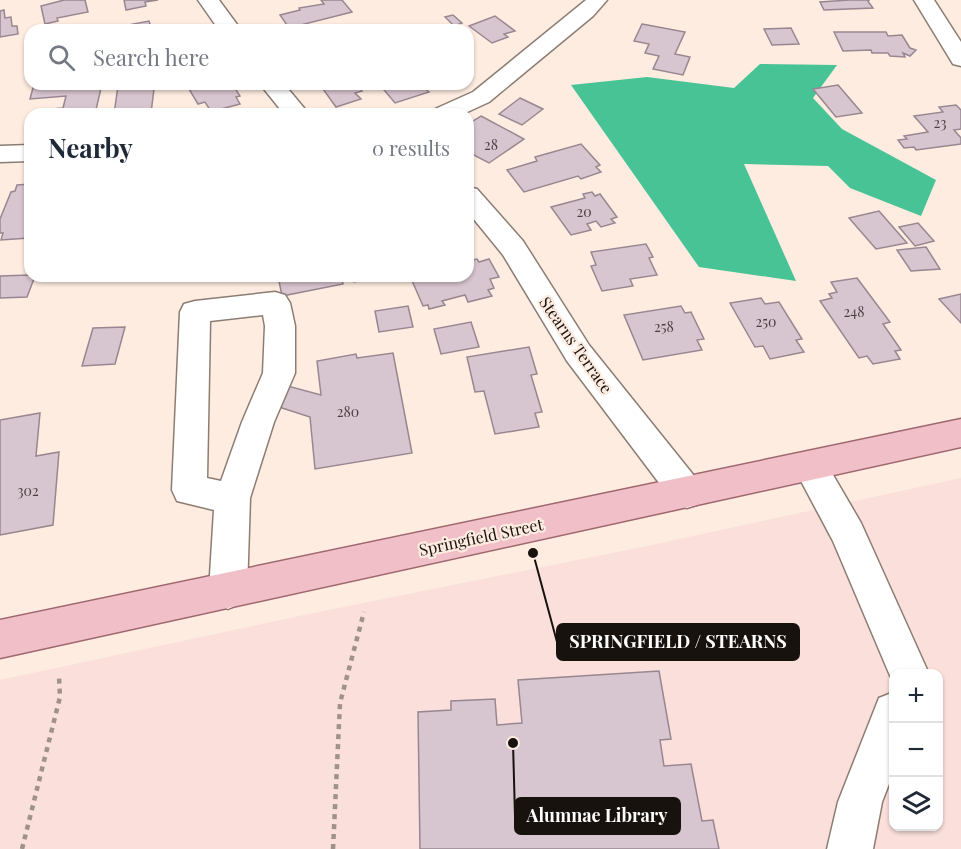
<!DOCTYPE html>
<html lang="en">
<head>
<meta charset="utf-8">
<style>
	:root { --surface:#fff; --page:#f2f2f3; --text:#1f2937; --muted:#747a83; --line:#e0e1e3 }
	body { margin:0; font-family:"Playfair Display",serif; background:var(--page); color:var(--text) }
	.controls { position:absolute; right:18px; bottom:18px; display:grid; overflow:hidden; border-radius:12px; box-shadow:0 2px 4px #0004 }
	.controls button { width:54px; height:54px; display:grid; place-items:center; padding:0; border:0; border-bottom:2px solid var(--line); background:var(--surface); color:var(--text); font:30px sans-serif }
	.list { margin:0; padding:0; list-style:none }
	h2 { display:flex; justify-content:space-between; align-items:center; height:78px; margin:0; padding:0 24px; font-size:26px }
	h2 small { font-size:20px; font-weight:400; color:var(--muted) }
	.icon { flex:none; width:33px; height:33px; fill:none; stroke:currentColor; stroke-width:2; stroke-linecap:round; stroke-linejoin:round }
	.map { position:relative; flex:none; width:961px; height:849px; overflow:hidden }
	.search { position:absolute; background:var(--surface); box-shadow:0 2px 4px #0004; left:24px; top:24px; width:450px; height:66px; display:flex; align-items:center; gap:15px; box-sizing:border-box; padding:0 21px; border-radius:18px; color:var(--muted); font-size:22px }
	.panel { position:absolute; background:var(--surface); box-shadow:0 2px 4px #0004; left:24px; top:108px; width:450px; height:174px; border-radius:18px }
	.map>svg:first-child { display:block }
</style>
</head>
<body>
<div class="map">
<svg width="961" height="849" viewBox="0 0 961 849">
	<rect width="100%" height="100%" fill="#feece1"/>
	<path fill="#fadfdb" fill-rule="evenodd" d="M961,478v371h-961v-169l299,-64 348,-70zM894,674h44v152h-44z"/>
	<polygon fill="#47c395" points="760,64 837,65 813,98 842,129 936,180 921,216 850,188 828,166 744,164 796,281 699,267 571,85 647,77 734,88"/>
	<g fill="#d7c5cf" stroke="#988790" stroke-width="1.5">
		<polygon points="64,0 85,0 88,12 57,18 58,21 45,24 41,6"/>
		<polygon points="124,0 158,0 145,2 146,6 126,10"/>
		<polygon points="321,0 342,0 352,12 289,28 280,15 300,10 299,8 324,4"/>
		<polygon points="849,0 870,0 867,0 873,8 824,10 820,2"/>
		<polygon points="4,10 5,18 11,17 12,26 17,26 18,34 0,37 0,11"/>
		<polygon points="453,15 462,23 454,26 445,17"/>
		<polygon points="495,16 515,31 504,34 508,37 492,43 469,26"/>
		<polygon points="149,21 152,30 113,30 112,28"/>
		<polygon points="642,24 685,32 675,54 690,57 683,75 653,69 659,56 645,53 649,44 634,41"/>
		<polygon points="791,28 799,44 772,45 764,29"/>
		<polygon points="834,32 886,32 888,36 902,35 910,48 916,50 910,56 903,53 905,57 890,56 888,53 872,53 871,50 843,51"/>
		<polygon points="34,84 69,84 68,87 77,86 78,84 102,84 95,114 51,114 52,109 63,108 66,96 30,99"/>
		<polygon points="140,84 170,84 170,88 154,89 151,113 114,114 118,86"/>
		<polygon points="186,84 233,85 240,96 236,97 240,104 221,109 224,114 209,114 212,113 205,102 198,104"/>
		<polygon points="341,84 357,84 362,91 355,93 361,99 336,107 323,89"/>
		<polygon points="379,84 419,84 429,92 395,103"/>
		<polygon points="838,85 862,113 836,117 813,89"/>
		<polygon points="520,98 543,109 522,125 499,114"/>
		<polygon points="956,105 961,110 961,129 954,130 961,138 961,144 916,150 914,147 904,148 898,140 907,139 904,136 928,132 914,116 943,112 939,107"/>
		<polygon points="481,116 524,139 489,163 468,152 468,133 473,130 468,127 468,124"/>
		<polygon points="581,144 600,165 596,167 601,172 581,179 578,176 524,192 507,170 537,161 535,157"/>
		<polygon points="30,184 29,238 1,240 3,233 0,233 0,219 11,192 15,191 17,185"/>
		<polygon points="592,192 595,196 600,194 617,217 611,219 615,223 601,227 596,221 587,224 591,230 571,235 551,207 585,198 583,194"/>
		<polygon points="879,211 907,243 876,249 849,218"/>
		<polygon points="918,223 934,241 915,246 899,227"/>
		<polygon points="646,244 653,257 649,258 657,275 630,279 633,286 602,291 591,266 596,265 591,252"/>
		<polygon points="926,247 940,269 911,271 897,250"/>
		<polygon points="477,259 479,262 489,259 499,277 490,279 494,288 488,290 492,296 468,302 465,295 442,301 445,305 429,309 428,305 423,306 410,276 468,276 468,261"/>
		<polygon points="30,275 35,276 27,297 0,298 0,276"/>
		<polygon points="278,276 341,276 343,284 282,296"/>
		<polygon points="351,276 382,276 354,282"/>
		<polygon points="857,278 890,322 883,324 901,350 895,351 900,359 873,364 867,356 859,358 820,301 832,298 829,294 837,292 831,282"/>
		<polygon points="961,294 961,323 939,299"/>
		<polygon points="761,298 765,304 779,302 802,339 796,340 804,352 770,359 763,346 755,347 730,303"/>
		<polygon points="408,306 413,327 379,332 375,311"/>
		<polygon points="681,306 685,313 691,312 704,339 697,340 702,350 643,360 624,315"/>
		<polygon points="471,322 479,347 441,354 434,329"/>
		<polygon points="125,327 115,364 82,366 93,328"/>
		<polygon points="529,347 537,374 531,375 542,412 535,413 539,427 495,434 484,391 475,392 467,357"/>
		<polygon points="393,353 412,453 315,469 310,417 276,406 288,386 321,395 317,361 356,354 357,358"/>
		<polygon points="40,413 36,456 59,452 53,525 0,535 0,420"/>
		<polygon points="659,671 671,739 660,740 664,766 691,764 702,821 713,820 719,849 420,849 418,712 451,710 451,701 495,699 497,725 522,723 518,680"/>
	</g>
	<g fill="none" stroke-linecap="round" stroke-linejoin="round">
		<g stroke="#8c7d73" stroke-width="3">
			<g id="minor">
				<polygon points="198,0 219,0 241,30 219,30"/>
				<polygon points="586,0 607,0 593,16 489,102 463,114 431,114 435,109 473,92"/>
				<polygon points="914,0 934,0 961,42 961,66 953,64"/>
				<polygon points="260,84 284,84 309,114 284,114"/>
				<polygon points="30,145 30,161 0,162 0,146"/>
				<polygon points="468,187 477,189 523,241 589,345 699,482 704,493 699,504 687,508 675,504 567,361 503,255 468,212"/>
				<path d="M275,292l10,3 5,8 5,23v47l-21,49 -24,76 -3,93 -6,12 -13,6 -13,-6 -6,-12 5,-81 -37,-9 -5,-11 8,-178 4,-8 11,-3zM263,315l2,11 -2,47 -21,49 -21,59 -14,-3 3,-157z"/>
				<polygon points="810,452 822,456 861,523 929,674 894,674 894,685 833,541 793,466 798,456"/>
				<polygon points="894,692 894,771 882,802 873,849 827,849 838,802 879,698"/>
			</g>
		</g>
		<g stroke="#9f676e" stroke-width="3">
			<polygon id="major" points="961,419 961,447 0,658 0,620"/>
		</g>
		<g stroke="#9f928a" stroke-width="4.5" stroke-dasharray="5 5" stroke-linecap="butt">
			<polyline points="22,849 60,697 59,676"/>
			<polyline points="333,849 340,703 364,612"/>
		</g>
		<use href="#minor" fill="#fff" fill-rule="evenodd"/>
		<use href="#major" fill="#f1bfc7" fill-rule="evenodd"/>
	</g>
	<g text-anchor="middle" stroke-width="4.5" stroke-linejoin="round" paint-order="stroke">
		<g font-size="14" fill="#483f3e">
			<text x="940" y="128">23</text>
			<text x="491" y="150">28</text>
			<text x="584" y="217">20</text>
			<text x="854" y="317">248</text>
			<text x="766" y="327">250</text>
			<text x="664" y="332">258</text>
			<text x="348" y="417">280</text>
			<text x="28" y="496">302</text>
		</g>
		<g font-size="16" fill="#18120e" stroke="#feece1">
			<text transform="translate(576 345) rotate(55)" y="6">Stearns Terrace</text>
			<text transform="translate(481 537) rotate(-12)" y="6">Springfield Street</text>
		</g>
	</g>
	<path fill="none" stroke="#18120e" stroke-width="2" d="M533 553L557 642M513 743L515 816"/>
	<g fill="#18120e" stroke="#feece1" stroke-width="2">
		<circle cx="533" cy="553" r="6"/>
		<circle cx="513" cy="743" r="6"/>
	</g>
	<g fill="#18120e" stroke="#18120e" stroke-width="2">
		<rect x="557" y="624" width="242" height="36" rx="6"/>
		<rect x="515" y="798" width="165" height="36" rx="6"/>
	</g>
	<g font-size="18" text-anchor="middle" font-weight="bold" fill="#fff">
		<text x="678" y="648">SPRINGFIELD / STEARNS</text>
		<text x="597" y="822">Alumnae Library</text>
	</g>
</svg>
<div class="controls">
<button>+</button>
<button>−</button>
<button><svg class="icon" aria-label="layers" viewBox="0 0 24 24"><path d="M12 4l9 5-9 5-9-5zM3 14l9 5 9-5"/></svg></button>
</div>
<div class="search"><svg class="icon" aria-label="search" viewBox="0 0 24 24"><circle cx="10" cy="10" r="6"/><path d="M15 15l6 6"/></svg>Search here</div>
<section class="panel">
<h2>Nearby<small>0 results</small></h2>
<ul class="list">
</ul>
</section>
</div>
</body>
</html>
